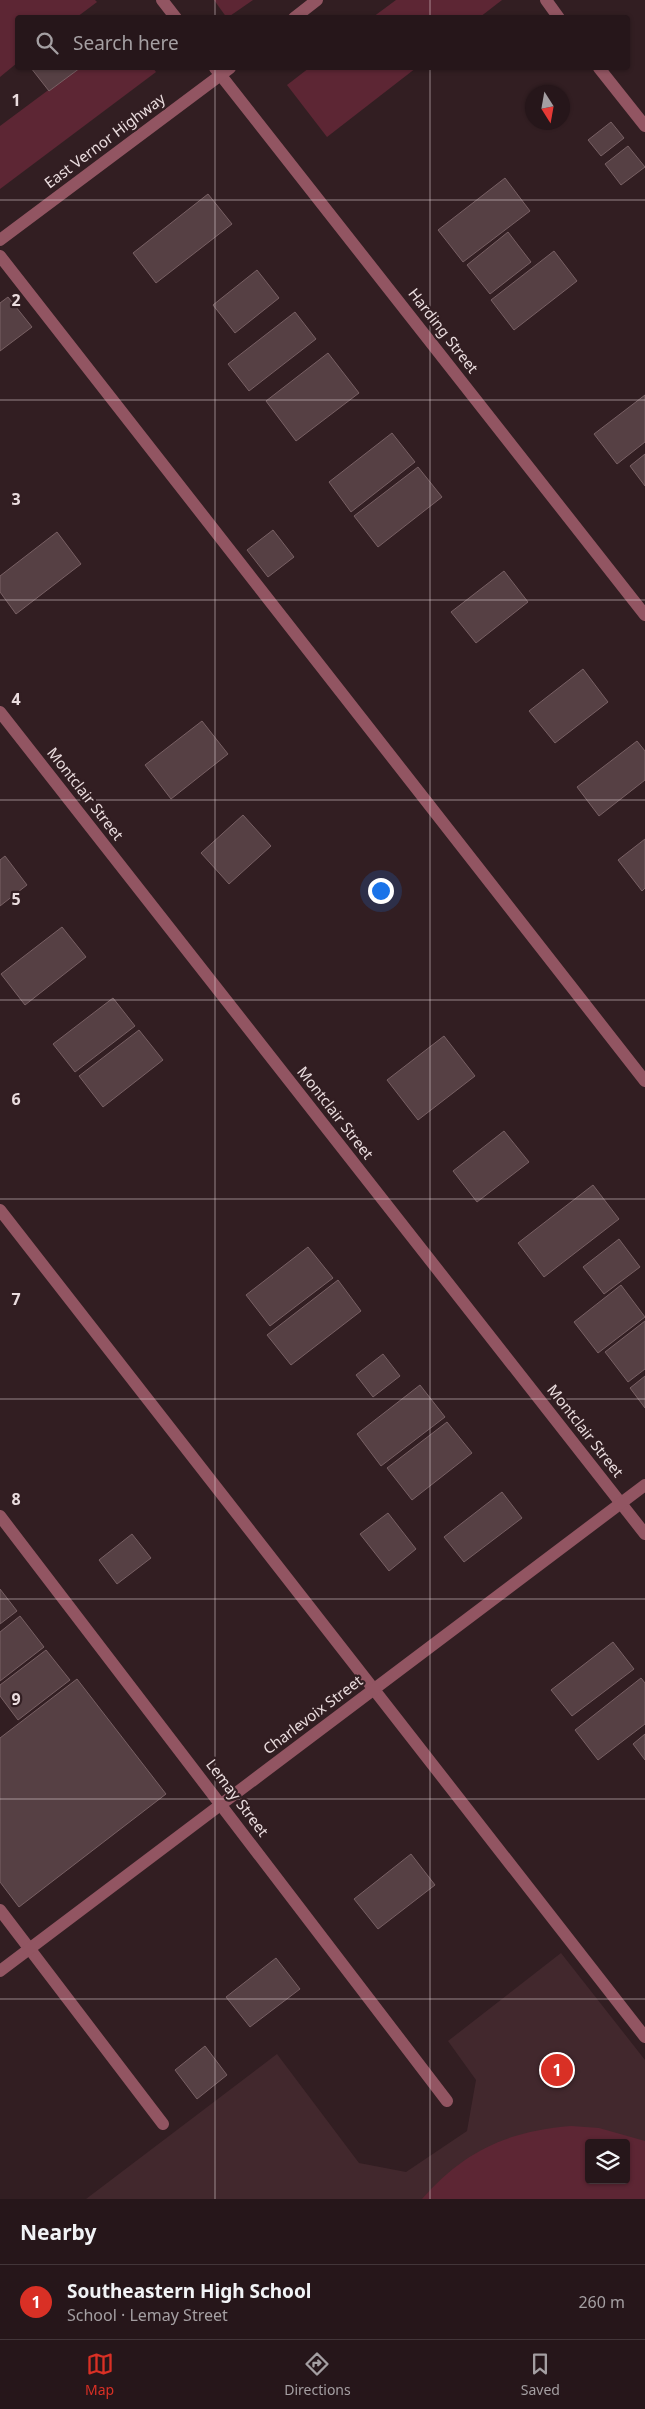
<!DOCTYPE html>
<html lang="en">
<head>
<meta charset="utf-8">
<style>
	:root { --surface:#26161a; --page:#2e1f23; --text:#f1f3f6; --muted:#a49fa2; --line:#423539; --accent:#d93025 }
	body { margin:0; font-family:"Noto Sans",sans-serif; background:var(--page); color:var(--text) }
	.controls { position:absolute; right:15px; bottom:15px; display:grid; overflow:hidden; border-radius:5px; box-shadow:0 1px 4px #0004 }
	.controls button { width:45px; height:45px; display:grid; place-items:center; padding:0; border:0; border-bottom:1px solid var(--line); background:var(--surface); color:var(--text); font:25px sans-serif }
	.compass { position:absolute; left:525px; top:85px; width:45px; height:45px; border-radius:50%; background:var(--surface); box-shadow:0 1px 4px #0004; rotate:169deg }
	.you { position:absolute; left:380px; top:890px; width:18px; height:18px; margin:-12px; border:4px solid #fff; border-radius:50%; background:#1a73e8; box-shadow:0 0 0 8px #1a73e833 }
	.badge { display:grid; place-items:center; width:32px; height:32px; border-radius:50%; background:var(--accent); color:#fff; font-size:16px; font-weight:700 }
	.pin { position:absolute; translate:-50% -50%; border:2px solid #fff; box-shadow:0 1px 5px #0006 }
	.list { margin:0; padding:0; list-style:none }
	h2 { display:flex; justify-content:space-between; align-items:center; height:65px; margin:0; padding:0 20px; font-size:21px }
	h2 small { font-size:16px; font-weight:400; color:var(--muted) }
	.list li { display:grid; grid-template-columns:32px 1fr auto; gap:15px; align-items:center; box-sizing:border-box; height:75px; padding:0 20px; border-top:1px solid var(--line) }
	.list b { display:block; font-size:19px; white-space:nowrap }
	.list p { margin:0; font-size:16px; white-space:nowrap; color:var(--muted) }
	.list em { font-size:16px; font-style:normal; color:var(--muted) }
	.icon { flex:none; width:28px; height:28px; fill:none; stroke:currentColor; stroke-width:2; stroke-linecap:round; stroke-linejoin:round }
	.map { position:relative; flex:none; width:645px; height:2199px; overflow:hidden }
	.search { position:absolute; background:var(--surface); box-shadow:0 1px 4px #0004; left:15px; right:15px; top:15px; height:55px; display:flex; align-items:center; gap:12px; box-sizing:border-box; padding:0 18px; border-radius:5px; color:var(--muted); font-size:19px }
	.sheet { height:140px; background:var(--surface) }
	nav { display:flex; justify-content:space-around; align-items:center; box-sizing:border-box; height:70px; border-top:1px solid var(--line); background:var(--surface); font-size:14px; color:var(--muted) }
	nav a { display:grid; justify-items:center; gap:2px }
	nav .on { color:var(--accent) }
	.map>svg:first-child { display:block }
</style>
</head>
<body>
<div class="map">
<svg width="645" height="2199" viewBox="0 0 645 2199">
	<rect width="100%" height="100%" fill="#321e22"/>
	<path fill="#42282d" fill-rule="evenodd" d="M561,1953l84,107v139h-559l191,-145 82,109 47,9 61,-41 9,-51 -28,-39zM589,2143h37v37h-37z"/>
	<g fill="#5d2634" fill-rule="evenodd">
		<polygon points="0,0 95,0 97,2 77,17 18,18 17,63 0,77"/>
		<polygon points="214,0 253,0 227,18"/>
		<polygon points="396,0 502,0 480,17 373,17"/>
		<polygon points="78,68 153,68 156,72 0,189 0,126"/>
		<polygon points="309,68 416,68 327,137 287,85"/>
		<path d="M571,2126l28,2 46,13v58h-223c42,-48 86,-68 149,-73zM589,2143h37v37h-37z"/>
	</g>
	<g fill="#564044" stroke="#786064">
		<polygon points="31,68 80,68 49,91"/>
		<polygon points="611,122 624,138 601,156 588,140"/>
		<polygon points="628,146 645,167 621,185 605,164"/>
		<polygon points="505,178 530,211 463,262 438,230"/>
		<polygon points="208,194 232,224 156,283 133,253"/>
		<polygon points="508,232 531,262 490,294 467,265"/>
		<polygon points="554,251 577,281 514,330 491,300"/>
		<polygon points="257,270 279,298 235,333 213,305"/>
		<polygon points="8,297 32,327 0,351 0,303"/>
		<polygon points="295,312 316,339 249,391 228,364"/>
		<polygon points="328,353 359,393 296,441 266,401"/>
		<polygon points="645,395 645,442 617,464 594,434"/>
		<polygon points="392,433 415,462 351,512 329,482"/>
		<polygon points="645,454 645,486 630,466"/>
		<polygon points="418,467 442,497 378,547 354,516"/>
		<polygon points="273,530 294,557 268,577 247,550"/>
		<polygon points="57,532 81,564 16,614 0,592 0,576"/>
		<polygon points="504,571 528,602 476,643 451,612"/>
		<polygon points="583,669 608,702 555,743 529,711"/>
		<polygon points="202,721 228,754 171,799 145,765"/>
		<polygon points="637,741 645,751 645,780 599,816 577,787"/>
		<polygon points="243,815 271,846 229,884 201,853"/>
		<polygon points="645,839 645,888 642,891 618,860"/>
		<polygon points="5,856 27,885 0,906 0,860"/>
		<polygon points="62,927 86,957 25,1005 1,974"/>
		<polygon points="113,998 135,1026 75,1072 53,1044"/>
		<polygon points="139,1030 163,1060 103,1107 79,1076"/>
		<polygon points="444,1036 475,1076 418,1120 387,1080"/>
		<polygon points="504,1131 529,1162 477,1202 453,1171"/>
		<polygon points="593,1185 619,1219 544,1277 518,1243"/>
		<polygon points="619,1239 640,1267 604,1294 583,1267"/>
		<polygon points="308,1247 333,1278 270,1326 246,1295"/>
		<polygon points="338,1280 361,1311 291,1365 267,1335"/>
		<polygon points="621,1285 645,1317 598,1353 574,1322"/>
		<polygon points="645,1321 645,1369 628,1382 605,1352"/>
		<polygon points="383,1354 400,1376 373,1397 356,1375"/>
		<polygon points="645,1376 645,1408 630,1388"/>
		<polygon points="420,1385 445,1417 381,1466 357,1434"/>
		<polygon points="447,1422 472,1453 412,1500 387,1468"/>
		<polygon points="502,1492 522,1518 464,1562 444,1537"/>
		<polygon points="388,1513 416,1549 389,1571 360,1534"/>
		<polygon points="132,1534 151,1558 117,1584 99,1560"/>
		<polygon points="0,1589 17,1611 0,1624"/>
		<polygon points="20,1616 44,1647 0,1681 0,1632"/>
		<polygon points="613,1642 634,1669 572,1716 551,1690"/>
		<polygon points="46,1650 70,1680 18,1720 0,1696 0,1685"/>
		<polygon points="641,1678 645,1683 645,1724 598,1760 575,1730"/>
		<polygon points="77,1679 166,1794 19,1907 0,1882 0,1738"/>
		<polygon points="645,1734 645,1760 633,1744"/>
		<polygon points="411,1854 435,1885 378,1929 354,1899"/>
		<polygon points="276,1958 300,1989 250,2027 226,1997"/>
		<polygon points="205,2046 227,2075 197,2099 175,2070"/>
	</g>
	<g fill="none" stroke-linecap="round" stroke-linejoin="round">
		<g stroke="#925562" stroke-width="12">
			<polyline points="546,0 559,18"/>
			<polyline points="599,68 645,126"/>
			<polyline points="0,256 645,1081"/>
			<polyline points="0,1210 645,2037"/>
			<polyline points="0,1910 163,2124"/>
		</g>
		<g stroke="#925562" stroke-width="12">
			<polyline points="162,0 176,18"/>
			<polyline points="215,68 645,615"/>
			<polyline points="0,712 645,1534"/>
			<polyline points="0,1516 447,2101"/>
		</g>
		<g stroke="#925562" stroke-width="12">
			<polyline points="294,18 317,0"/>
			<polyline points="0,240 230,68"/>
			<polyline points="0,1971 645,1485"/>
		</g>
	</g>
	<path fill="none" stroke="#eadcde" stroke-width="1" stroke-opacity="0.55" d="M215,0v18M430,0v18M215,68v2131M430,68v2131M0,200h645M0,400h645M0,600h645M0,800h645M0,1000h645M0,1199h645M0,1399h645M0,1599h645M0,1799h645M0,1999h645"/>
	<g text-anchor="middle" stroke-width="4.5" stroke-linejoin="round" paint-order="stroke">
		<g font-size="15" fill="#eadcde" stroke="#321e22">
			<text transform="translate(105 141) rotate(-37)" y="5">East Vernor Highway</text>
			<text transform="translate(443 331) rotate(52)" y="5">Harding Street</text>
			<text transform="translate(85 794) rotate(52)" y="5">Montclair Street</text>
			<text transform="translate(335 1113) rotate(52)" y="5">Montclair Street</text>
			<text transform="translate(585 1431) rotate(52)" y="5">Montclair Street</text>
			<text transform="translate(313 1715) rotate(-37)" y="5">Charlevoix Street</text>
			<text transform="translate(237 1798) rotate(53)" y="5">Lemay Street</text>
		</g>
	</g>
	<g font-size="16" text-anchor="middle" font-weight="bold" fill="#eadcde" stroke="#321e22" stroke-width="4.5" stroke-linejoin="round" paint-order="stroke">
		<text x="16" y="106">1</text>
		<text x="16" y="306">2</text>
		<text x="16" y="505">3</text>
		<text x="16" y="705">4</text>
		<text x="16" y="905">5</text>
		<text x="16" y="1105">6</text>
		<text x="16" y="1305">7</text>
		<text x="16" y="1505">8</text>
		<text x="16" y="1705">9</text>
	</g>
</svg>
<div class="controls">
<button><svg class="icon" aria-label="layers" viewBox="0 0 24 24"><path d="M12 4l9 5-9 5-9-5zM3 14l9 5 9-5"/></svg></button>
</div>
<svg class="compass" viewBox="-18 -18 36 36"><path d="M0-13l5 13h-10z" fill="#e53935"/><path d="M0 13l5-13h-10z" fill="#a49fa2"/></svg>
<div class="you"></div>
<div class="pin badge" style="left:557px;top:2070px">1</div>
<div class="search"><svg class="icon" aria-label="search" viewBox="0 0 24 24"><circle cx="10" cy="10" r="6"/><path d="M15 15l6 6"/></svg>Search here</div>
</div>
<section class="sheet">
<h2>Nearby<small></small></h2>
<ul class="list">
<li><span class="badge">1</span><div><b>Southeastern High School</b><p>School · Lemay Street</p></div><em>260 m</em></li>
</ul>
</section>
<nav>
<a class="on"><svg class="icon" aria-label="map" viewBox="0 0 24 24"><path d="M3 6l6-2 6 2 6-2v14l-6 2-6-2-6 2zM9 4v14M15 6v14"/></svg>Map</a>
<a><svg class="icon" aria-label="directions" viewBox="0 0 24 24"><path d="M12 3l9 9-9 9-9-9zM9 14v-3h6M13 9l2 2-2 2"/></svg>Directions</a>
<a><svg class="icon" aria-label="saved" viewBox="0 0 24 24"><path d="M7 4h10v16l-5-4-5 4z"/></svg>Saved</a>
</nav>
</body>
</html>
